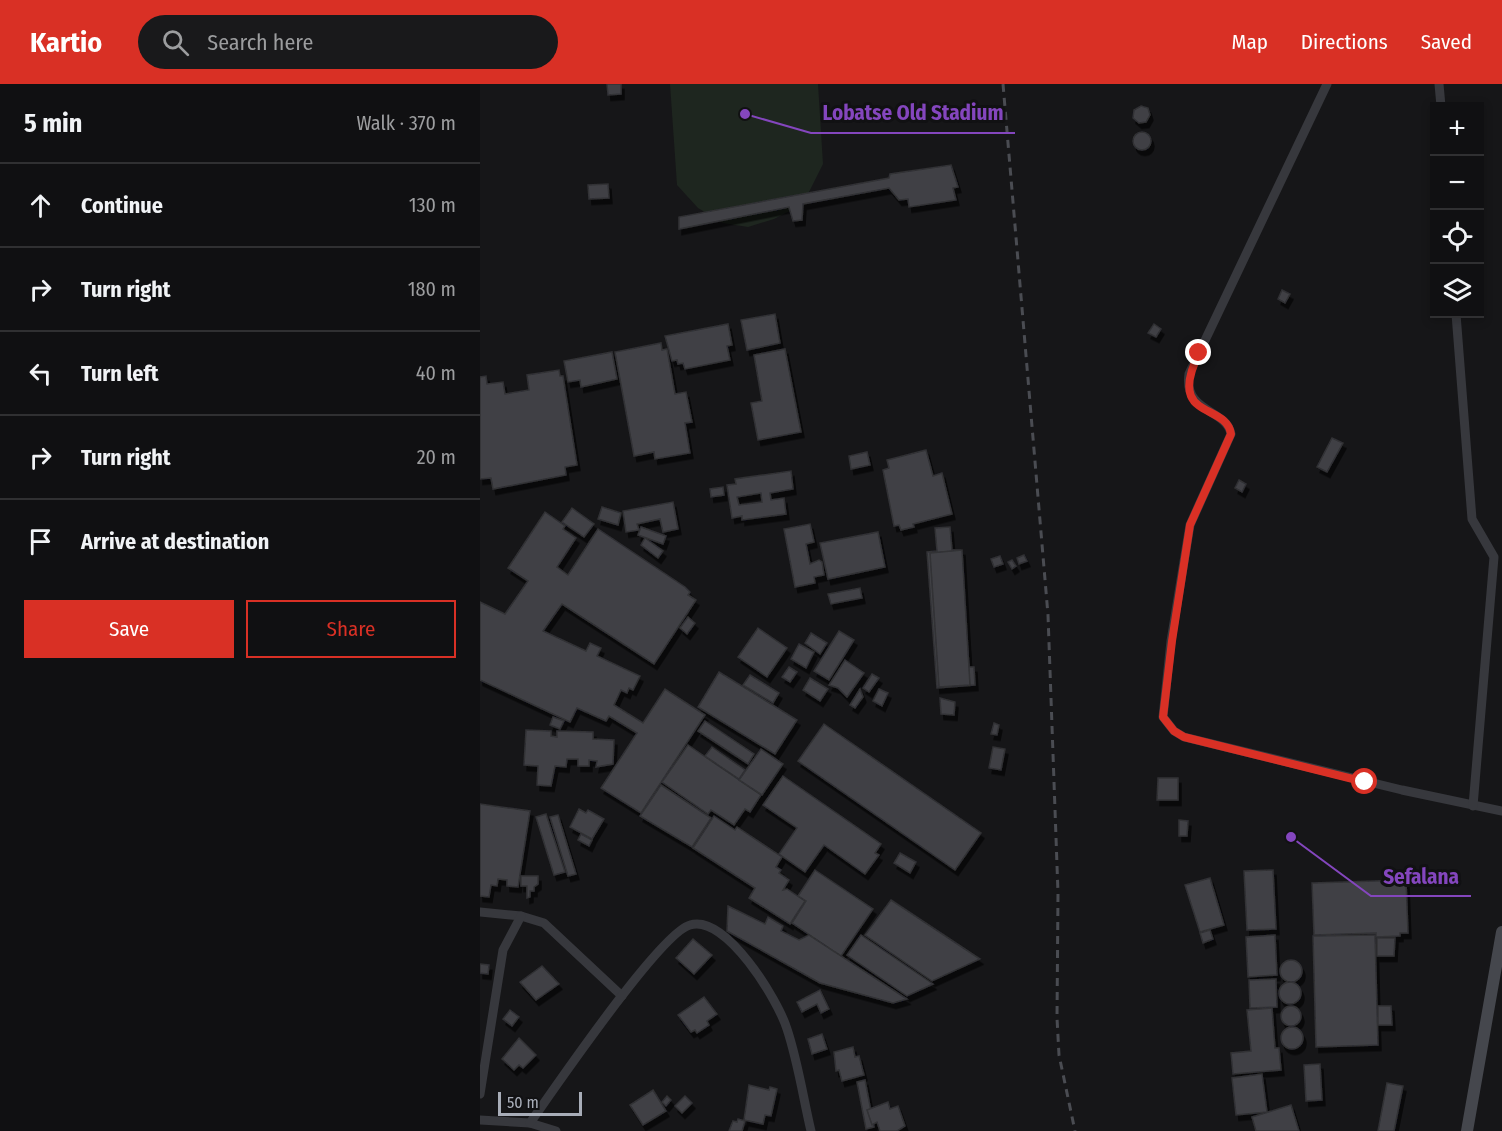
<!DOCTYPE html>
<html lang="en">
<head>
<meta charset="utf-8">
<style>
	:root { --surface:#101012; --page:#19191b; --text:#f1f3f6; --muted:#9c9d9f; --line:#303032; --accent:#d93025 }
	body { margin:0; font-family:"Fira Sans Condensed",sans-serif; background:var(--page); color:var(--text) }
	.controls { position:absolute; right:18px; top:18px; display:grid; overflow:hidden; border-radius:0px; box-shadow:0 3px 9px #0003 }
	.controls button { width:54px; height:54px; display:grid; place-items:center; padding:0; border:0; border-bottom:2px solid var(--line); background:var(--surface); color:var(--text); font:30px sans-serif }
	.scale { position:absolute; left:18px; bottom:15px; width:84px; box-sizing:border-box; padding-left:6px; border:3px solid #a8adb8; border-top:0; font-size:16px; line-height:21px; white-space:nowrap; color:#a8adb8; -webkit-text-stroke:4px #111113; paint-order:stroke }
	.stop { position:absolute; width:18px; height:18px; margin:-14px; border:4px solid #d93025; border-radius:50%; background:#fff }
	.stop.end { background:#d93025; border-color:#fff; box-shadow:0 2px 6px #0008 }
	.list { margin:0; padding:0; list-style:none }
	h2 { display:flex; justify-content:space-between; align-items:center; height:78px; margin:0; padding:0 24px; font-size:26px }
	h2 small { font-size:20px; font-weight:400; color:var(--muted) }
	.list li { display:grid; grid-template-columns:39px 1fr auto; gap:18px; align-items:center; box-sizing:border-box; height:84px; padding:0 24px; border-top:2px solid var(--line) }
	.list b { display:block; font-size:22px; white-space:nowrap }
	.list em { font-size:20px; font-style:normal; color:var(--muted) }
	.actions { display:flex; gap:12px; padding:18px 24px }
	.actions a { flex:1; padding:14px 0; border:2px solid var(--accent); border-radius:0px; text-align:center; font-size:21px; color:var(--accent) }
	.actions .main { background:var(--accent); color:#fff }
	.icon { flex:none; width:33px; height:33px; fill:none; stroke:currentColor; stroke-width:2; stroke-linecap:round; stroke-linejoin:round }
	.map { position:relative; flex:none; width:1022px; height:1047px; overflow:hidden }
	header { display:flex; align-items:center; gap:36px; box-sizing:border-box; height:84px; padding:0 30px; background:var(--accent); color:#fff }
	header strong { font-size:28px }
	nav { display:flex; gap:33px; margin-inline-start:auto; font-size:21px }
	.search { width:420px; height:54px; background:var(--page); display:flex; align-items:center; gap:15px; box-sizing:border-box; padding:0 21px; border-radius:33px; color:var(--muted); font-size:22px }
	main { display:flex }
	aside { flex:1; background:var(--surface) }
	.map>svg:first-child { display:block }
</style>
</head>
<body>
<header>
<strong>Kartio</strong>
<div class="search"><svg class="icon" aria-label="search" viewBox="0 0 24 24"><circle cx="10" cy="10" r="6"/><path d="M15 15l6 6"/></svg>Search here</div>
<nav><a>Map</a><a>Directions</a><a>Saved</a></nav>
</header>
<main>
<aside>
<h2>5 min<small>Walk · 370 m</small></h2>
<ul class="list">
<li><svg class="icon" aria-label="ahead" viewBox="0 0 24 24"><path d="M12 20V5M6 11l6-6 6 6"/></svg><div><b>Continue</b></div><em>130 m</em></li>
<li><svg class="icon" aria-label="right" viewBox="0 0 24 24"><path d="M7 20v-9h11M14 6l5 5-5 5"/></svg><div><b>Turn right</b></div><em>180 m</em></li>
<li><svg class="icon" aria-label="left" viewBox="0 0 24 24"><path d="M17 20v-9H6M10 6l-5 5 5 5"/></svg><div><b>Turn left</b></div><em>40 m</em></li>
<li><svg class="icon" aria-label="right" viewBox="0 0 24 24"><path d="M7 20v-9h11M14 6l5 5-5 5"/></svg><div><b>Turn right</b></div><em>20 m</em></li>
<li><svg class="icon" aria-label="arrive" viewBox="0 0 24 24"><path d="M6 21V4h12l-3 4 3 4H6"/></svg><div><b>Arrive at destination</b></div></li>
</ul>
<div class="actions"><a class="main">Save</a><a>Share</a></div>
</aside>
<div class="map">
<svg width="1022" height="1047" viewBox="0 0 1022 1047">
	<defs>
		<filter id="shadow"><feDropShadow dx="3" dy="5.5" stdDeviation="0" flood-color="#0009"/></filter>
	</defs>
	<rect width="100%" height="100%" fill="#161618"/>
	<polygon fill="#1e261f" points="190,0 338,0 343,80 323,120 294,135 268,143 243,139 218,124 197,101"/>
	<g fill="#404145" stroke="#303034" stroke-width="1.5" fill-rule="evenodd" filter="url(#shadow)">
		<polygon points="127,0 141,0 141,10 128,11"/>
		<polygon points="661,22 668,24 670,31 666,38 659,39 653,34 654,26"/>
		<circle cx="662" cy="57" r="9"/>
		<polygon points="471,81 478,103 473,104 476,116 429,123 428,115 419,116 409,104 323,120 322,136 313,137 309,123 199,145 199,133 409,94 410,90"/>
		<polygon points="128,100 129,114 109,115 108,101"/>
		<polygon points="802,206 810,210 805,219 798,215"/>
		<polygon points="295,230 300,259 267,266 261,236"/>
		<polygon points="248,240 252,261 247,262 250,276 205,285 203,279 198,280 197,276 192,277 185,252"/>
		<polygon points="674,240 681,245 676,253 668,249"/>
		<polygon points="181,259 182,266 187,265 195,310 206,308 212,338 205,339 210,369 175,375 174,368 154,372 135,268"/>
		<polygon points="305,265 321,348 278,356 271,319 282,317 274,271"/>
		<polygon points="132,268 137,295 101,303 100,296 88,298 84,277"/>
		<polygon points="79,286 80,292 83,292 97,381 85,383 86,391 13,405 11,394 0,395 0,293 6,292 7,300 23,298 25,310 49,306 47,291"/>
		<polygon points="852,354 863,359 847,388 837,383"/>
		<polygon points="446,366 453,392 462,389 472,430 433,440 434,443 421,446 419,441 414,442 403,386 409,384 407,376"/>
		<polygon points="387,368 390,381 371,385 369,372"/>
		<path d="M311,387l2,18 -23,4 1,7 13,-2 2,16 -44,6v-4l-10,2 -5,-33 9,-1 -1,-5zM281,409l1,9 -23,3 -2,-8z"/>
		<polygon points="759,396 766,400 762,408 755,404"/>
		<polygon points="243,403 244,411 231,413 230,405"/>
		<polygon points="193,418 198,445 183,448 180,435 157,440 159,446 146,448 143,427"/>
		<polygon points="122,423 141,429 138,441 118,435"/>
		<polygon points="92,424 114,440 104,453 82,438"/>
		<polygon points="65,428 85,442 83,445 96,454 77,483 88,491 118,445 205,503 210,508 208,511 216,516 174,580 82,520 63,547 106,567 110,559 121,564 117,572 160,592 153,606 149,604 147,609 141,606 134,621 163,639 185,605 225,631 161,729 121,704 157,649 129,632 126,637 97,624 90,638 0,596 0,518 25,530 48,497 28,484"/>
		<polygon points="330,440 334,458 326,460 330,480 339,476 342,478 344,491 334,493 335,499 315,503 304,445"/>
		<polygon points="161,443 186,452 183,460 158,451"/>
		<polygon points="470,443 472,466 480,466 489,583 494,583 495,601 457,604 447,468 457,467 455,444"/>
		<polygon points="398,448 405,483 348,495 340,459"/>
		<polygon points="165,454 183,467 178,474 161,461"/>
		<polygon points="482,466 490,601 459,603 450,469"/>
		<polygon points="544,471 547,477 539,480 537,474"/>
		<polygon points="520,472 523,480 514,483 511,475"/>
		<polygon points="532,476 536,482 532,485 528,478"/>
		<polygon points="380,504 382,514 351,520 348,510"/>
		<polygon points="208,533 215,539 207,550 200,544"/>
		<polygon points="278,544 307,564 287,593 258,573"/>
		<polygon points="359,547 374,556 349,596 334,587"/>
		<polygon points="331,549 347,559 340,570 325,559"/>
		<polygon points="319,560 334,568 326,584 311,575"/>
		<polygon points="365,576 384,589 367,613 358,604 349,601"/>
		<polygon points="309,583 317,588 310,598 302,593"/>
		<polygon points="239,588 317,636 295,670 218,623"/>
		<polygon points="392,590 399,594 389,608 383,604"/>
		<polygon points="270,591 299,609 293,619 263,601"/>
		<polygon points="330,594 348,605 340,617 323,606"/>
		<polygon points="380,605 383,613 375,624 370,621"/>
		<polygon points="399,605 408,609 402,622 393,617"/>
		<polygon points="460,614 475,618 474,631 461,630"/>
		<polygon points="73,633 84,637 80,645 70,641"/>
		<polygon points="225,637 274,670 268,680 218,647"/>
		<polygon points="514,639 519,641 517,651 511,650"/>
		<polygon points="344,640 501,749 475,786 318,677"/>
		<polygon points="46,646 71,647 71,652 77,653 77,647 113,648 113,655 134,656 133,680 116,683 117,677 109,676 109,682 98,682 98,675 87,675 86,683 75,682 71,702 57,701 58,682 44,681"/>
		<polygon points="208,661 281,711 270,728 265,725 254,741 231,726 228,730 182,698"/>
		<polygon points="232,663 265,686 259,695 225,672"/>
		<polygon points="513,663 525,665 521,686 509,684"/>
		<polygon points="281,665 303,680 282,711 259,696"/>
		<polygon points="303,692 401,760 395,769 399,771 385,790 344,761 325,788 299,770 317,744 283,721"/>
		<polygon points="678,694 698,694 698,716 677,716"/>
		<polygon points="181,701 231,734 212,763 160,732"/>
		<polygon points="0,720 50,727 38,803 27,802 27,796 18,795 17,802 11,801 9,813 0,812"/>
		<polygon points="99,725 106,729 108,726 124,735 112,755 90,743"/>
		<polygon points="66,730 85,788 74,791 56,733"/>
		<polygon points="78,731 96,790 88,792 70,733"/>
		<polygon points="234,732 255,746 257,743 302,773 296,783 301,786 299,789 309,796 303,806 307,805 325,817 310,840 269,814 275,804 213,764"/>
		<polygon points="699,736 708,737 707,752 699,752"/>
		<polygon points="101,750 112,756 109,762 98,756"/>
		<polygon points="420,769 436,778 430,789 414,779"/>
		<polygon points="335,786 393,825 361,872 312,839 326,817 318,812"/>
		<polygon points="793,786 796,845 767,846 764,787"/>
		<polygon points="41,792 58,792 58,800 54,803 54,807 50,807 50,813 47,814 47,802 41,802"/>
		<polygon points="730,794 744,841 720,848 705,801"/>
		<polygon points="926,796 928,849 920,849 920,852 896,853 896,849 834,851 832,799"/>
		<polygon points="411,816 500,875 452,897 385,851"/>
		<polygon points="248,822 285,840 288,833 303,842 301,847 319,856 329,851 427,915 413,919 340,899 247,847"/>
		<polygon points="730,846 733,855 723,859 720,849"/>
		<polygon points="381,851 453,900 427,912 367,871"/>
		<polygon points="795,851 797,891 768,893 766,853"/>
		<polygon points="895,851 898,961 836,963 833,852"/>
		<polygon points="897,854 915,854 914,872 897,872"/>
		<polygon points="213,855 232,871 214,890 196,874"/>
		<circle cx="811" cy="887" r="11"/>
		<polygon points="0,880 9,881 8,890 0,889"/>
		<polygon points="62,882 79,900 56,916 40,898"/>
		<polygon points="796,895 797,923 770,924 769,896"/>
		<circle cx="810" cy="909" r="11"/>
		<polygon points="340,906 349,925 341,929 337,920 322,928 317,918"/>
		<polygon points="224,913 237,930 227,937 229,941 217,949 215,946 211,948 198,931"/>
		<circle cx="811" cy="932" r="10"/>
		<polygon points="898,922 911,922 912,941 898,941"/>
		<polygon points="792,924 795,964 799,964 801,986 753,990 751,969 771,967 767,926"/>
		<polygon points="30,926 39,933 32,942 23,935"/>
		<circle cx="812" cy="954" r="11"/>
		<polygon points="342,950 347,965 332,970 328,955"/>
		<polygon points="39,954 56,971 43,984 39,981 34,986 22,975"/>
		<polygon points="373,963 375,973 379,972 384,991 362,997 359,986 356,987 354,968"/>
		<polygon points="840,980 842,1016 826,1017 824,981"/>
		<polygon points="782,990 787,1028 756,1031 752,994"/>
		<polygon points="385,996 394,1043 386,1045 377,998"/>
		<polygon points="907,999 923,1002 914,1047 898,1047"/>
		<polygon points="269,1001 289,1006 290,1003 297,1005 291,1032 285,1031 283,1040 264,1036"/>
		<polygon points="173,1006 186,1027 163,1041 150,1021"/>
		<polygon points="187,1012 191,1016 186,1022 182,1018"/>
		<polygon points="205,1012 212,1019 202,1029 195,1022"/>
		<polygon points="408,1018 410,1025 418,1022 425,1042 417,1047 400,1047 397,1038 392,1041 387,1026"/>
		<polygon points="811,1021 819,1047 776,1047 772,1033"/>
		<polygon points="258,1035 265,1037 262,1047 249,1047 253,1037 257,1038"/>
	</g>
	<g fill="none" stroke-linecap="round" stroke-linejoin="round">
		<g stroke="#37383d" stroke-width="9">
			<path d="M847,0l-138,290c-6,39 38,35 42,60l-41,91 -19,116 -8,76 11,14 10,6 218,53 100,21"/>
			<polyline points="959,0 961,22"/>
			<polyline points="976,230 992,435 1014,473 993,722"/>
			<polyline points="0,828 41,832 64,839 142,912"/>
			<polyline points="0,1010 23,866 41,832"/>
			<polyline points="0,1036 50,1039 76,1047"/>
			<path d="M50,1039c24,-34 130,-190 160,-198 36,-11 88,75 97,104 11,33 16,68 24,102"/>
		</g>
		<polyline stroke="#45474d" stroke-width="12" points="987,1047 1022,848"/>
		<polyline stroke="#4a4c52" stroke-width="3" stroke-dasharray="8 6" stroke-linecap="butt" points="523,0 568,531 578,809 577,934 579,971 595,1047"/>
	</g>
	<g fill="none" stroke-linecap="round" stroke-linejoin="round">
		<path stroke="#d93025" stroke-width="8" d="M719,269c-33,68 27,49 32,81l-41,91 -18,116 -9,76 11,14 10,6 181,45"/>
	</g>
	<path fill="none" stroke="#8446be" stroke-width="2" d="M265 30L331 49H535M811 753L891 812H991"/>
	<g fill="#8446be" stroke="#111113" stroke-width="2">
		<circle cx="265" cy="30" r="6"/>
		<circle cx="811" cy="753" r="6"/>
	</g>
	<g font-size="21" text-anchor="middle" font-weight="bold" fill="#8446be" stroke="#111113" stroke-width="6" stroke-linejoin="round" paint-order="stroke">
		<text x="433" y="36">Lobatse Old Stadium</text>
		<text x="941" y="800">Sefalana</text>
	</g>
</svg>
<div class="controls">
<button>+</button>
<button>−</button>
<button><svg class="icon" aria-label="locate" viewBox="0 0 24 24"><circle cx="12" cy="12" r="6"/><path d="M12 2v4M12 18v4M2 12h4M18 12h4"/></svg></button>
<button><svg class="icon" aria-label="layers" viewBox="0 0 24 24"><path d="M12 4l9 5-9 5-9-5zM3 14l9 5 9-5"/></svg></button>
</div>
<div class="scale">50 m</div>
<div class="stop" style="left:885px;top:698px"></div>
<div class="stop end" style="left:719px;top:269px"></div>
</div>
</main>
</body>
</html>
